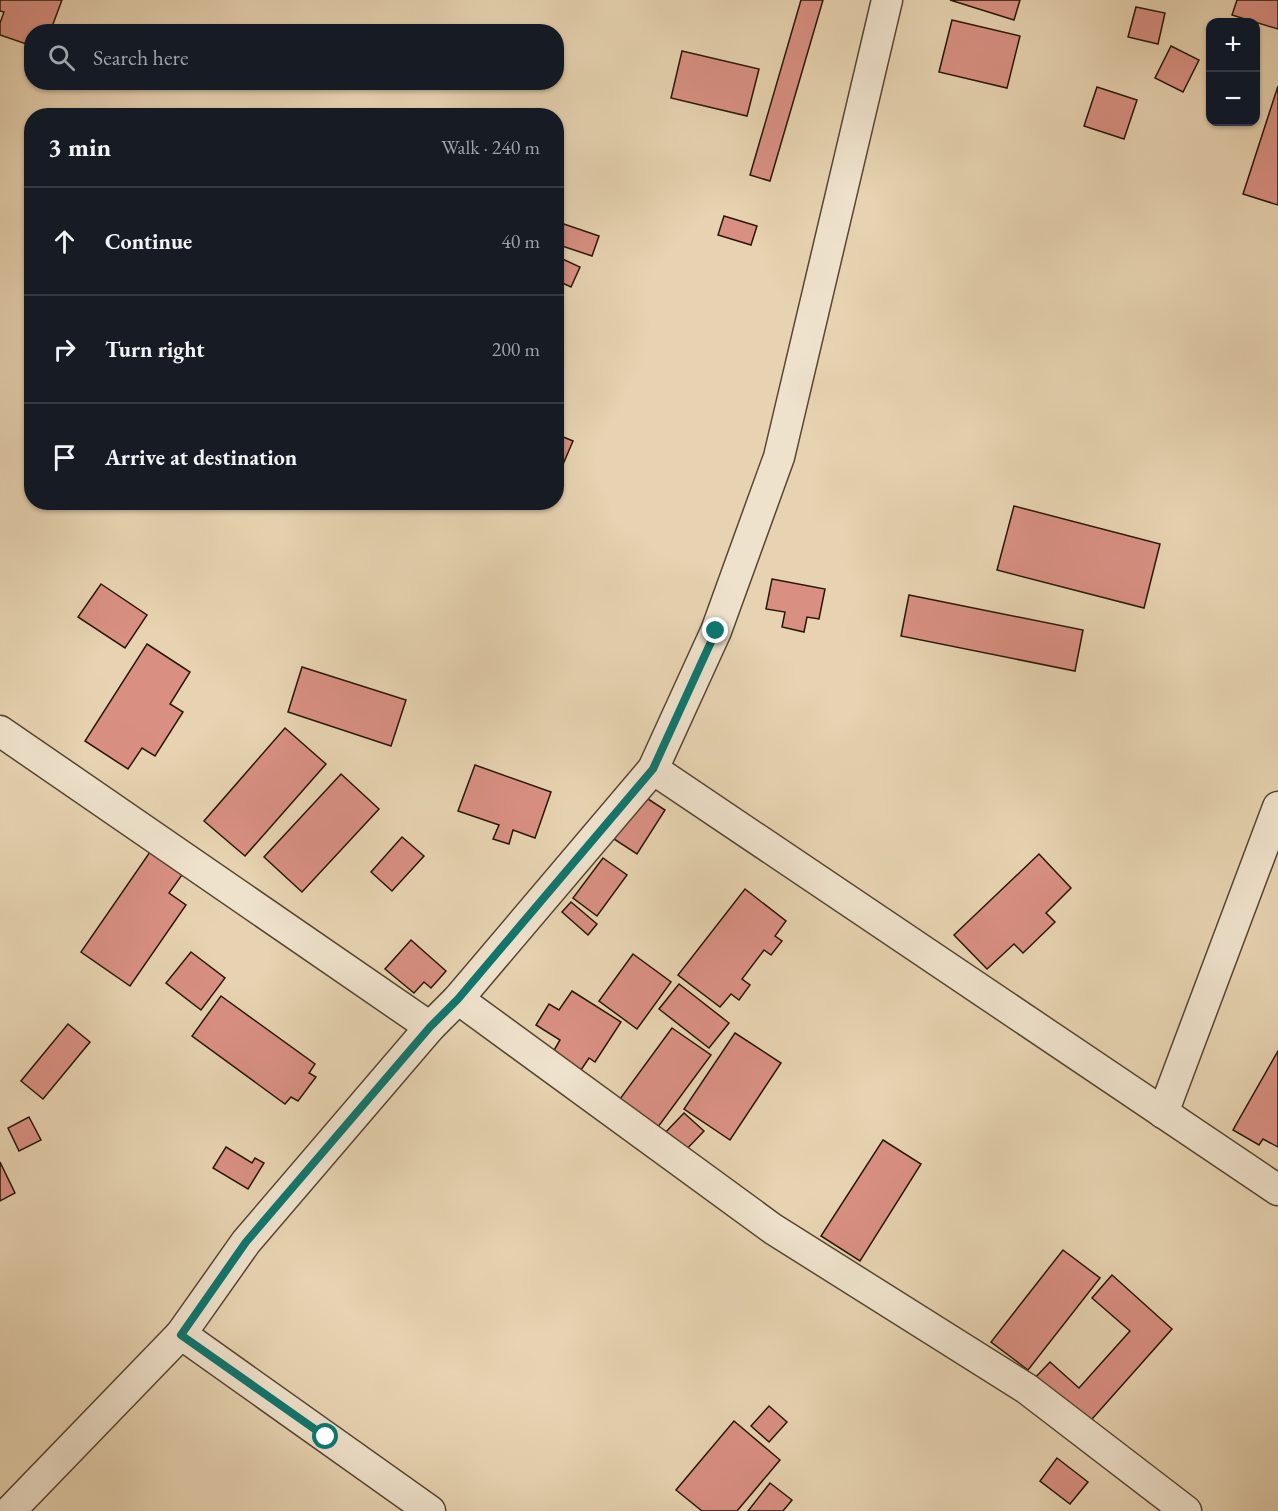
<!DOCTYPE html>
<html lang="en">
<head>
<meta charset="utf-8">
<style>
	:root { --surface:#171b24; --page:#242831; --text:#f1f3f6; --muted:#9ea1a6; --line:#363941 }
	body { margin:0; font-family:"EB Garamond",serif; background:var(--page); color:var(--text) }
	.controls { position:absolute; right:18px; top:18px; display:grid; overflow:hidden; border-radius:12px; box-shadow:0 2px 4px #0004 }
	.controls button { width:54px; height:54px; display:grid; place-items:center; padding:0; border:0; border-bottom:2px solid var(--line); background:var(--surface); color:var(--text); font:30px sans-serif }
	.stop { position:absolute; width:18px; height:18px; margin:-14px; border:4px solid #0f766e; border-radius:50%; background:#fff }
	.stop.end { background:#0f766e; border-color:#fff; box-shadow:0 2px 6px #0008 }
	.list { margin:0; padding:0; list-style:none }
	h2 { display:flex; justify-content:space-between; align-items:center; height:78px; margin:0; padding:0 24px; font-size:26px }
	h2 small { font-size:20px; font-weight:400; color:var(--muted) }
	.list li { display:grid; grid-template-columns:39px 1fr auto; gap:18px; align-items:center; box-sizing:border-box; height:108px; padding:0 24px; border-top:2px solid var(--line) }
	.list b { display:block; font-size:22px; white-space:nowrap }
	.list em { font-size:20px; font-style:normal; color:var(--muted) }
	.icon { flex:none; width:33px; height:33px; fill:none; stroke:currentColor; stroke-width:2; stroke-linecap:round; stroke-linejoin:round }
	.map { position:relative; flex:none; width:1278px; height:1511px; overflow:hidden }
	.search { position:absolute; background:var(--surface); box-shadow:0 2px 4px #0004; left:24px; top:24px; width:540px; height:66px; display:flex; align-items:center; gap:15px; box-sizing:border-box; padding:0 21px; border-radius:24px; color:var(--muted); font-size:22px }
	.panel { position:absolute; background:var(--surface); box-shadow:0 2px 4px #0004; left:24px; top:108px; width:540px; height:402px; border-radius:24px }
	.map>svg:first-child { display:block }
</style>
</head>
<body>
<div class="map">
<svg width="1278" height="1511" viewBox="0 0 1278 1511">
	<rect width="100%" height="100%" fill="#e7d3b1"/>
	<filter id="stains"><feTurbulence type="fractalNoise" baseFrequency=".00333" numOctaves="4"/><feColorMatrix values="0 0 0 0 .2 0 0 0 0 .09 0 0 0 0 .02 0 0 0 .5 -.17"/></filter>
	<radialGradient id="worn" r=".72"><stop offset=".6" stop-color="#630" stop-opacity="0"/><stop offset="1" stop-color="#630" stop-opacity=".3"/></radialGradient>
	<g fill="#d99083" stroke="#291608" stroke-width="1.5">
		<polygon points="0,0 62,0 50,32 32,32 32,46 0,35 0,23 4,12 0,11"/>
		<polygon points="801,0 823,0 770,181 750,175"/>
		<polygon points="950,0 1020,0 1014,20"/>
		<polygon points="1237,0 1278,0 1278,29 1232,15"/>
		<polygon points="1136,7 1165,13 1158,44 1128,37"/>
		<polygon points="952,20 1020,36 1007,88 939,72"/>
		<polygon points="1171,46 1199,60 1183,92 1155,78"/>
		<polygon points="682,51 759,69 747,116 671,98"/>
		<polygon points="1278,86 1278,205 1243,194"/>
		<polygon points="1097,87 1137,100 1124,139 1084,126"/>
		<polygon points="724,216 757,226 751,245 718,235"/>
		<polygon points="558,222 599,236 592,256 556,244"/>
		<polygon points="556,256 580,267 571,287 556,280"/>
		<polygon points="556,434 573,441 561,469 556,467"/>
		<polygon points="1014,506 1160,544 1144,608 997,570"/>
		<polygon points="772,579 825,589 819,619 807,617 804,632 782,627 785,612 766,609"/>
		<polygon points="101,584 147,615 125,648 78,617"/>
		<polygon points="909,595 1083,630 1075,671 901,636"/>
		<polygon points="147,644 190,672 170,704 183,712 155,756 142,748 128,769 85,741"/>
		<polygon points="302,667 406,700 391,746 288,712"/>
		<polygon points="285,728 326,764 245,856 204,821"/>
		<polygon points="475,765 551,792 535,838 513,830 509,844 493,839 499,825 458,811"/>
		<polygon points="341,774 379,809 302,892 264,857"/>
		<polygon points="642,795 665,810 637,854 614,839"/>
		<polygon points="402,837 424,856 392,891 371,872"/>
		<polygon points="150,852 182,875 169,893 186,905 130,986 81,952"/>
		<polygon points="1039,854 1071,888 1046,913 1055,922 1023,953 1014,944 987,969 954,935"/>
		<polygon points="603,858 627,875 597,916 573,898"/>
		<polygon points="745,889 786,921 775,936 782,941 771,955 764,950 742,979 750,985 739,1000 731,994 720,1007 678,975"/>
		<polygon points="571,902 597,924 588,935 562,912"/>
		<polygon points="411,940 446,971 431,988 424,982 414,993 385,969"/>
		<polygon points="191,952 225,978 201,1010 166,983"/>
		<polygon points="633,954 671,982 637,1029 599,1001"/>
		<polygon points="679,984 729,1023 709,1048 659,1009"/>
		<polygon points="572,991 621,1022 595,1062 589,1058 581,1070 553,1052 560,1040 536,1025 549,1004 559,1010"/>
		<polygon points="221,996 315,1064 309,1073 316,1077 298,1101 291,1097 285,1104 192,1036"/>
		<polygon points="68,1024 90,1042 43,1099 21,1081"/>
		<polygon points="672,1028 711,1055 655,1131 617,1103"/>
		<polygon points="735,1033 781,1063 730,1140 684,1109"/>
		<polygon points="1278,1051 1278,1147 1263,1139 1259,1145 1233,1130"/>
		<polygon points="684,1113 704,1131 682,1154 662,1136"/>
		<polygon points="29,1117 41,1140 19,1151 8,1128"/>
		<polygon points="883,1140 921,1164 860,1261 821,1236"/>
		<polygon points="226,1147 252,1163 255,1158 264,1163 248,1189 213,1168"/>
		<polygon points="0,1162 15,1193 0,1201"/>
		<polygon points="1063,1250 1100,1278 1028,1370 991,1342"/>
		<polygon points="1112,1275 1172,1329 1085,1427 1033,1380 1050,1362 1079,1388 1130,1331 1092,1298"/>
		<polygon points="769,1406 787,1422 769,1442 751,1426"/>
		<polygon points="734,1421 780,1460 737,1511 702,1511 676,1490"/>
		<polygon points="1057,1458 1088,1482 1070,1504 1040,1481"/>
		<polygon points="770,1483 792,1500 783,1511 748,1511"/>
	</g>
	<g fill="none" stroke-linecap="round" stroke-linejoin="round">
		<g stroke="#584532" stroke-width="33">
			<g id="minor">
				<polyline points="0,731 430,1027"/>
				<polyline points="653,769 1278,1190"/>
				<polyline points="458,999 773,1229 1027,1389 1186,1511"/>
				<polyline points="1163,1113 1278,807"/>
				<polyline points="181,1334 430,1511"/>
				<polyline points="10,1511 181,1334 246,1242 430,1027 458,999 653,769 716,631 779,457 887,0"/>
			</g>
		</g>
		<use href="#minor" stroke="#efe2cc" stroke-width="30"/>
	</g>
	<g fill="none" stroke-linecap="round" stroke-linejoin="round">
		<polyline stroke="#0f766e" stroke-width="8" points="326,1437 181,1335 246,1242 430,1027 458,999 653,769 716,631"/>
	</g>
	<rect width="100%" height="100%" filter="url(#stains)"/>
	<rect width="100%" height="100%" fill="url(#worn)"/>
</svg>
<div class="controls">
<button>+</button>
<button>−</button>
</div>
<div class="stop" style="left:326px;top:1437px"></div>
<div class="stop end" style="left:716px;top:631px"></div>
<div class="search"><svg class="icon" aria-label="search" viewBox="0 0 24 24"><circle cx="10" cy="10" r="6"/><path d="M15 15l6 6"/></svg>Search here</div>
<section class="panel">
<h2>3 min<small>Walk · 240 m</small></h2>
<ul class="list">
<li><svg class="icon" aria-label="ahead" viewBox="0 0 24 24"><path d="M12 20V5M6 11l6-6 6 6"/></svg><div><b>Continue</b></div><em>40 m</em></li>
<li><svg class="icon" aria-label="right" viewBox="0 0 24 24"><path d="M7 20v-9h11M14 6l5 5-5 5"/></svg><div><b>Turn right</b></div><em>200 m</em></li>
<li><svg class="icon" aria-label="arrive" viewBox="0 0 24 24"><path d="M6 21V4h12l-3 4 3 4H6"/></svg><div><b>Arrive at destination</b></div></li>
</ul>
</section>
</div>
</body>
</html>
